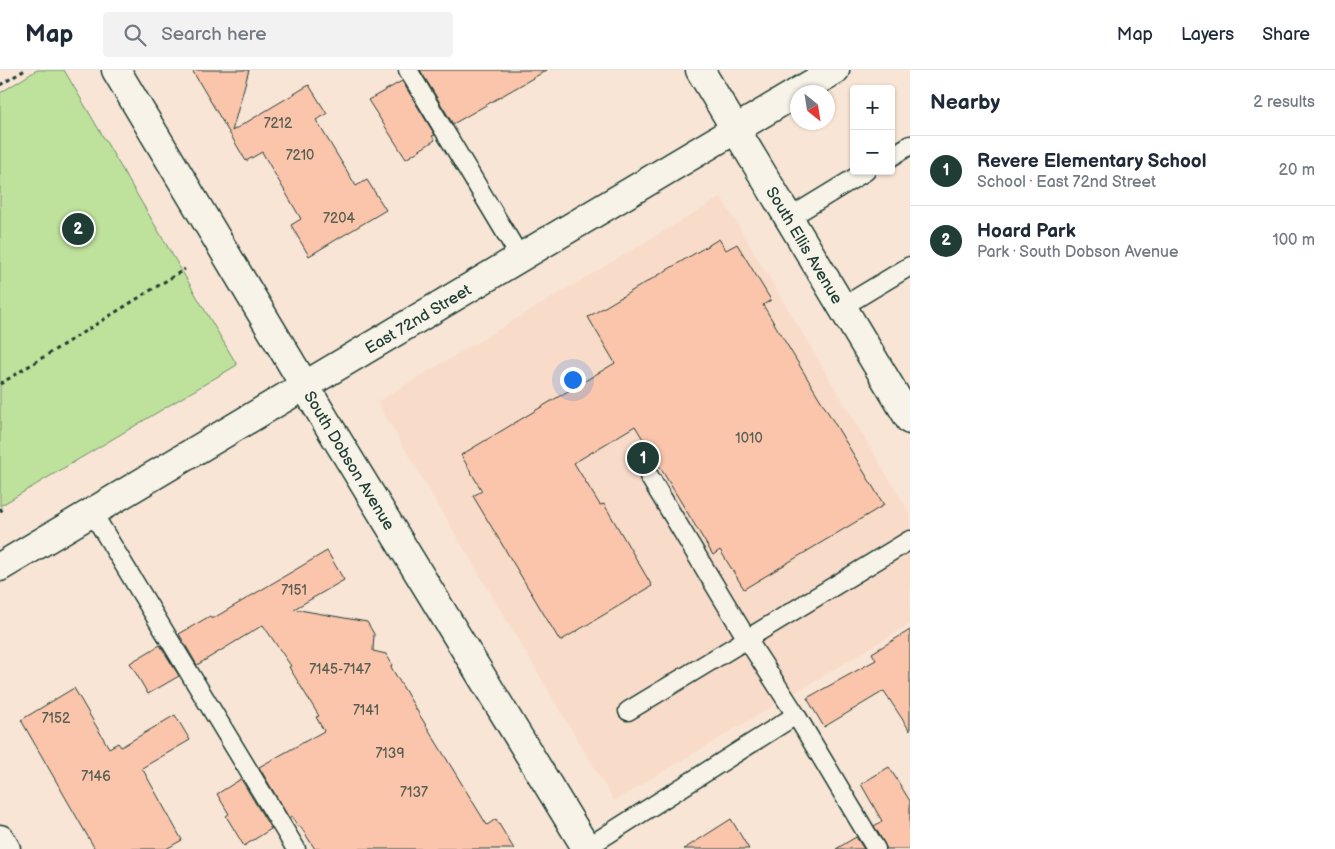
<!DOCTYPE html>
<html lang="en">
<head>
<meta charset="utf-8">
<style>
	:root { --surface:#fff; --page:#f2f2f3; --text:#1f2937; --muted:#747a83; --line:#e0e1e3; --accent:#1f3d34 }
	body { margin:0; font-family:"Balsamiq Sans",sans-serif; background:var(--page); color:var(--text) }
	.controls { position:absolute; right:15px; top:15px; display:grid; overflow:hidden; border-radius:5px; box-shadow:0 1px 4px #0004 }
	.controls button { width:45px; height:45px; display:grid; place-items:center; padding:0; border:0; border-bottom:1px solid var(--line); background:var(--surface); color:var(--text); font:25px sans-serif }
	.compass { position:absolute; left:790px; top:15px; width:45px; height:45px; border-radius:50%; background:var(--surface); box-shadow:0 1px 4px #0004; rotate:150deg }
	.you { position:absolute; left:572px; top:309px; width:18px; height:18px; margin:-12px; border:4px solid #fff; border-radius:50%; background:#1a73e8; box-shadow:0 0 0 8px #1a73e833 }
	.badge { display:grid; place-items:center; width:32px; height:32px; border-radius:50%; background:var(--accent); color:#fff; font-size:16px; font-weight:700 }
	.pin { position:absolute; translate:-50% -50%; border:2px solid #fff; box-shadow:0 1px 5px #0006 }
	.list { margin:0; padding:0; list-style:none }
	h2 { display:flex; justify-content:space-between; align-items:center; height:65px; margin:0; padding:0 20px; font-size:21px }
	h2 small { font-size:16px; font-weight:400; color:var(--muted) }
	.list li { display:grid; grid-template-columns:32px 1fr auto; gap:15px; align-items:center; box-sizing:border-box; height:70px; padding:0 20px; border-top:1px solid var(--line) }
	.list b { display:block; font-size:19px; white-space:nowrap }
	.list p { margin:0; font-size:16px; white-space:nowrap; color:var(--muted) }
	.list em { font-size:16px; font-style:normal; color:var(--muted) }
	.icon { flex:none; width:28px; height:28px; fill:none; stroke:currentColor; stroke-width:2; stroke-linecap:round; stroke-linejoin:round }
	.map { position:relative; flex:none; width:910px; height:779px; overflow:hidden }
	header { display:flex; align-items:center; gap:30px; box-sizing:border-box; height:70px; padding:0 25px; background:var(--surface); border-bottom:1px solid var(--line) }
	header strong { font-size:24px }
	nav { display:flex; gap:28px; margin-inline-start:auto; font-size:18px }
	.search { width:350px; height:45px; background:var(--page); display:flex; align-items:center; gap:12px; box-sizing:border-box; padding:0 18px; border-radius:5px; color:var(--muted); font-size:19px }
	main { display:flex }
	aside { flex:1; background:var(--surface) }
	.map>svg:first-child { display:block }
</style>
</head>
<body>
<header>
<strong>Map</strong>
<div class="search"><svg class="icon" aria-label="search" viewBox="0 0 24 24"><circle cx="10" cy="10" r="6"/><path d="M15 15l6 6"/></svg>Search here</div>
<nav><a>Map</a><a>Layers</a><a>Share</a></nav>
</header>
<main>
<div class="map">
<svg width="910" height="779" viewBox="0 0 910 779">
	<rect width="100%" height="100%" fill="#f8e5d6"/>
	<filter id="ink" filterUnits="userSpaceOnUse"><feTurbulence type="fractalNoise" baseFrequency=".02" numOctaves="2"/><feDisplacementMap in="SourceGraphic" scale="10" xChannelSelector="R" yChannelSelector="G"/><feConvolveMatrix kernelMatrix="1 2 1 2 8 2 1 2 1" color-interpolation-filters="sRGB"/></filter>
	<g filter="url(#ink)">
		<polygon fill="#f9dbc9" points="721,127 910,444 910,554 614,731 377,332"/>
		<polygon fill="#bee19b" stroke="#6e8f68" points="37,0 64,0 237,295 0,436 0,23"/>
		<g fill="#fbc5ac" stroke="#1f3d34">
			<polygon points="192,0 249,0 232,61 309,15 327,44 316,50 356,116 367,110 386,140 309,186 291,155 301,149 262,82 246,91"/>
			<polygon points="420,0 547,0 453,54"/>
			<polygon points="402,11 435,65 432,66 435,70 406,89 368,30"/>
			<polygon points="719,169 726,180 737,174 771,230 763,235 884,435 744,519 720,480 713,485 635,356 574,393 600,435 604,434 652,516 560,571 473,426 482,421 461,385 615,293 588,247"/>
			<polygon points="327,481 344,510 294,539 367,552 374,564 373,581 386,584 392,594 391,597 419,644 487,755 496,749 514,779 315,779 300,756 298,757 292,746 289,748 259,697 324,661 316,647 319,646 289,597 291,596 263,555 197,595 179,564 210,546 212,549"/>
			<polygon points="910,560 910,661 884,621 824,657 807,628 876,590 872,583"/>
			<polygon points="160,575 179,606 148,624 130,593"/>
			<polygon points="74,618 109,678 118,673 121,677 175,645 190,670 142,698 182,770 166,779 95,779 21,650"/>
			<polygon points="889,697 910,731 910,779 887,779 874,756 882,751 861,714"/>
			<polygon points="241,709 271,759 244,776 226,746 229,744 217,724"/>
			<polygon points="731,749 749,779 684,779"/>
			<polygon points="856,767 864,779 836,779"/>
		</g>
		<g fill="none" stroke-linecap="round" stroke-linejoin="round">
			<g stroke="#1f3d34" stroke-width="21">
				<g id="lane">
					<polyline points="408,0 520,187"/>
					<polyline points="891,87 910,75"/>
					<polyline points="789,148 866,101"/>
					<polyline points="842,237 910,196"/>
					<polyline points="649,406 747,569 910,470"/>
					<polyline points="92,442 296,779"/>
					<polyline points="628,641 747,569 796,645 876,779"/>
					<polyline points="586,778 796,645"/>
				</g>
			</g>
			<g stroke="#1f3d34" stroke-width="31">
				<g id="street">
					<path id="s1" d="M116,0l211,353 260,426"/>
					<path id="s2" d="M700,0l210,350"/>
					<path id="s3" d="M0,497l835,-497"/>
					<polyline points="0,769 6,779"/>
				</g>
			</g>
			<g stroke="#1f3d34" stroke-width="3" stroke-dasharray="4 4" stroke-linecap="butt">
				<polyline points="0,15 25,0"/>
				<polyline points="0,314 185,199"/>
				<polyline points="0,438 3,443"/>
			</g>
			<use href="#lane" stroke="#f7f3e8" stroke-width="18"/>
			<use href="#street" stroke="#f7f3e8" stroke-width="28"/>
		</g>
	</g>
	<g text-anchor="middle" stroke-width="5" stroke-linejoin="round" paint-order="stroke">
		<g font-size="14" fill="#565f52">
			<text x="278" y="58">7212</text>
			<text x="300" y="90">7210</text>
			<text x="339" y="153">7204</text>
			<text x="749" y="373">1010</text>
			<text x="294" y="525">7151</text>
			<text x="340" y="604">7145-7147</text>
			<text x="366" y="645">7141</text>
			<text x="56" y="653">7152</text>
			<text x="390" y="688">7139</text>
			<text x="96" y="711">7146</text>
			<text x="414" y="727">7137</text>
		</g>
		<g font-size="16" fill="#1f3d34" stroke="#f7f3e8">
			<text dy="6" stroke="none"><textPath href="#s2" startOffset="204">South Ellis Avenue</textPath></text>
			<text dy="6" stroke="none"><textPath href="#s3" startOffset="486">East 72nd Street</textPath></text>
			<text dy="6" stroke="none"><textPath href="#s1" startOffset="455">South Dobson Avenue</textPath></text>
		</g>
	</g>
</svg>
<div class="controls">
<button>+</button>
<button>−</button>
</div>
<svg class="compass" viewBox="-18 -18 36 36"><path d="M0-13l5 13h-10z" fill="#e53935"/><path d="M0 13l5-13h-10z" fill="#747a83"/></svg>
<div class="you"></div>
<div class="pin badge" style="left:643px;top:388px">1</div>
<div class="pin badge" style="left:78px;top:159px">2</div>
</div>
<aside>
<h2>Nearby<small>2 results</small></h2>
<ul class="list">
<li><span class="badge">1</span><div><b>Revere Elementary School</b><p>School · East 72nd Street</p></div><em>20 m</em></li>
<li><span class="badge">2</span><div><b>Hoard Park</b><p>Park · South Dobson Avenue</p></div><em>100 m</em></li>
</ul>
</aside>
</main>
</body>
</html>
